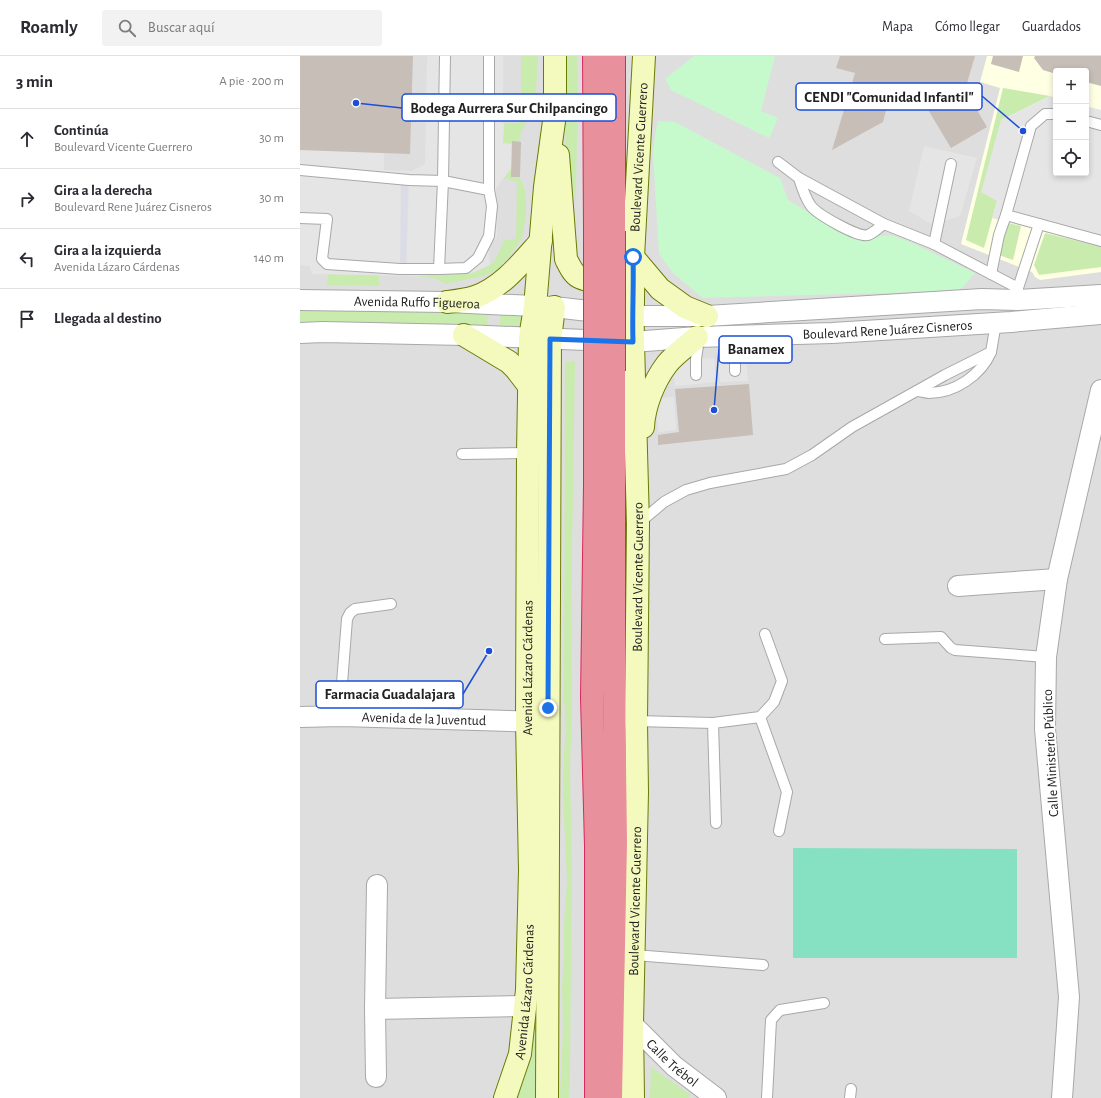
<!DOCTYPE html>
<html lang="es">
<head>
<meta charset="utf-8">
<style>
	:root { --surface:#fff; --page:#f2f2f3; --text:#2b2b33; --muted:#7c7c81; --line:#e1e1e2 }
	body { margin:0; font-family:"Alegreya Sans",sans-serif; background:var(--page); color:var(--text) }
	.controls { position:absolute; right:12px; top:12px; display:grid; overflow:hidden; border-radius:4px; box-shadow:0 2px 6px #0003 }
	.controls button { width:36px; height:36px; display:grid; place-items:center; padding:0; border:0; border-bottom:1px solid var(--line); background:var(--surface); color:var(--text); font:20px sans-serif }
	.stop { position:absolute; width:12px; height:12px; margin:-9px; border:3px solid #1a73e8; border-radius:50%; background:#fff }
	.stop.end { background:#1a73e8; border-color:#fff; box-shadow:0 1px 4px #0008 }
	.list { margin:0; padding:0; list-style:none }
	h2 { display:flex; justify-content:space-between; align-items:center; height:52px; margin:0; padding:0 16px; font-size:17px }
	h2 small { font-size:13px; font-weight:400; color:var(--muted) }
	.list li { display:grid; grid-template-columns:26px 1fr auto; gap:12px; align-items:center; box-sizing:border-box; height:60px; padding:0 16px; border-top:1px solid var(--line) }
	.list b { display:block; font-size:15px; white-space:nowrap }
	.list p { margin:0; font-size:13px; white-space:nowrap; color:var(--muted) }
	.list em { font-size:13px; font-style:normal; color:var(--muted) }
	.icon { flex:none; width:22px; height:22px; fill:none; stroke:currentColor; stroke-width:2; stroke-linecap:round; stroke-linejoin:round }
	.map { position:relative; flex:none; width:801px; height:1042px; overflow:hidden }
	header { display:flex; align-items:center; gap:24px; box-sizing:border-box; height:56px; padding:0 20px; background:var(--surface); border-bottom:1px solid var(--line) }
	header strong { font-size:19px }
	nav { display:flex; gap:22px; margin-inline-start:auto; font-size:14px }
	.search { width:280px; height:36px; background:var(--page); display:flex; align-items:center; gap:10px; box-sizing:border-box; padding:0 14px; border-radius:4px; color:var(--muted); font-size:15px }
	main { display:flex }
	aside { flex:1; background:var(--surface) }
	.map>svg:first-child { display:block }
</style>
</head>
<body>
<header>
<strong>Roamly</strong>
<div class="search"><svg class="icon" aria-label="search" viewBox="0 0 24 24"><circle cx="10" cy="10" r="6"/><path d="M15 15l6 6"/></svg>Buscar aquí</div>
<nav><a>Mapa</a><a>Cómo llegar</a><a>Guardados</a></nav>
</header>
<main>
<aside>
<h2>3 min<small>A pie · 200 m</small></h2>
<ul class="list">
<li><svg class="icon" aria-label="ahead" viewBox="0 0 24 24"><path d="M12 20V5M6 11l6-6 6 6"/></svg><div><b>Continúa</b><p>Boulevard Vicente Guerrero</p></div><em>30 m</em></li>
<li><svg class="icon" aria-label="right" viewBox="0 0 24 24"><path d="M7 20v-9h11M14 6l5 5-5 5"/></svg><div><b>Gira a la derecha</b><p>Boulevard Rene Juárez Cisneros</p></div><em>30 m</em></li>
<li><svg class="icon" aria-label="left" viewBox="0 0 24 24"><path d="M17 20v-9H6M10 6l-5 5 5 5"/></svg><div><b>Gira a la izquierda</b><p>Avenida Lázaro Cárdenas</p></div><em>140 m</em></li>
<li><svg class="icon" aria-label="arrive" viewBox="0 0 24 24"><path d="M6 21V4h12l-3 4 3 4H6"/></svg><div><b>Llegada al destino</b></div></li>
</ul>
</aside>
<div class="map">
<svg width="801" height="1042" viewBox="0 0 801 1042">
	<rect width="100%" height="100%" fill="#f1efe8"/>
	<path fill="#dfdede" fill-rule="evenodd" d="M0,0h801v1042h-801zM756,15h30v102h-30z"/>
	<path fill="#feffe3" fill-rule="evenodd" d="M687,0h114v216l-61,8 -5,-3 -3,-5 -71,-28 39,-156 -20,-6zM756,15h30v102h-30z"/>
	<g fill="#c9ebae">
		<polygon points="221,0 238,0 235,53 227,64 220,79 219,120 224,130 226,140 226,161 222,182 210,200 198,214 183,220 146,228 133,222 116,220 172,217 192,208 199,196 204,184 216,183 217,126 204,122 213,110 214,88 203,88 204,68 221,66"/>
		<path d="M267,0h10c2,49 -1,97 -1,146l-11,-52z"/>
		<polygon points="703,32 750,40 701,64 697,145 684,192 666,184"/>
		<polygon points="708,167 721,170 713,204 699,199"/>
		<polygon points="745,177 798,190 801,189 801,211 739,219 734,209"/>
		<polygon points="28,218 79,219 79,230 27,229"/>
		<polygon points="0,252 188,256 187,274 0,269"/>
		<polygon points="200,256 227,257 227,277 200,276"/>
		<polygon points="275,305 271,564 272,653 270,711 272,818 270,1015 269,1042 260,1042 263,972 262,931 264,900 264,870 267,826 263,738 264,697 266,675 264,643 265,306"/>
		<polygon points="236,959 235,1042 215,1042 233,980"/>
		<polygon points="351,1011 391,1039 388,1042 350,1042"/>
	</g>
	<g fill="#c6facd">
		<polygon points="394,0 475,0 461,55 478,62 469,82 371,34 365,23"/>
		<polygon points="358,65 375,66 480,122 488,144 554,183 591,179 608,185 675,217 664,230 657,235 403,242 373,217 359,198 353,97 355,79"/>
	</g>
	<polygon fill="#86e0c2" points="493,792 717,793 717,902 493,902"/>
	<g fill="#e5e5e5">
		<polygon points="127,0 203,0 203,68 204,68 203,87 214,88 213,110 196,132 197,181 188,190 190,209 172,217 116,220 12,218 10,210 0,209 0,94 84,97 84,114 112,115 125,108"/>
		<polygon points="750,40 756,42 756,117 786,117 786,50 801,54 801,189 798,190 692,162 697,145 681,136 701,64"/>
		<polygon points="624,90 677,102 660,160 641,166 640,173 609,155"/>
		<polygon points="446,298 448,325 420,326 418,301"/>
		<polygon points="414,302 416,326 375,330 373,312 382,303"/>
		<polygon points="374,341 376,374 358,376 356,342"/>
	</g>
	<polygon fill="#dcdce7" points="101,123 109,124 106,213 100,213"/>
	<g fill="#c6beb7">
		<polygon points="0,0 113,0 110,98 0,94"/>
		<polygon points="540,0 675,0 665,34 687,71 651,92 627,52 636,47 591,35 583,66 532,94 555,17 536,12"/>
		<polygon points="693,0 723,0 719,16 691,8"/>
		<polygon points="735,0 801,0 801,30 786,26 786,15 756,15 756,18 743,14 734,2"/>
		<polygon points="212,85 221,86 220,121 211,121"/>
		<polygon points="449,328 453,379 358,389 358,379 379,376 375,333"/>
	</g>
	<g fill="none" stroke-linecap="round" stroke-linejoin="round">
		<g stroke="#a8a8a8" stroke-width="12">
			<g id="lane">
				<polyline points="145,0 143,125 139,213 166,212 178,202 189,180 192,150 189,134 189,0"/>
				<polyline points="756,58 745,58 731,70 706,159 801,185"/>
				<polyline points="786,65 801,69"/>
				<polyline points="478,106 499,122 584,168 634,188 718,232 718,244"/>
				<polyline points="0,114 109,124 143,125 189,134"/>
				<path d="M499,122c3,10 6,20 12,28 6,8 47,32 57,29 6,-2 11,-8 16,-11"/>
				<polyline points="0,162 27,163 22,203 27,208 100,213 139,213"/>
				<polyline points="634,188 651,108"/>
				<polyline points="691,218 699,179 706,159"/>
				<polyline points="718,232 739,168"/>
				<polyline points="435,280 435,315"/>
				<polyline points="396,319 396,303 399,283"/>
				<path d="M617,335c4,0 8,2 12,2 26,0 52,-18 62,-41"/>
				<polyline points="162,398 228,397"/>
				<polyline points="338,468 364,446 386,434 410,427 486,413 512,399 552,371 645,319 691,296 696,267"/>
				<polyline points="585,583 641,581 651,592 655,594 746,601"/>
				<polyline points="42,660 41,640 47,563 50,557 55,553 91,548"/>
				<polyline points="460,661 487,736 479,775"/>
				<polyline points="336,665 413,667 460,661 474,646 482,625 465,578"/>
				<polyline points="413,667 416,767"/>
				<polyline points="334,899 463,909"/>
				<polyline points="467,1042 471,964 480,954 524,947"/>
				<polyline points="550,1042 551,1033"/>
			</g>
		</g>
		<g stroke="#a8a8a8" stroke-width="22">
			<g id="street">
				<path id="s1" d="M0,244l147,2 107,5 78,9h75l275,-17 36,1 83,-5"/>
				<path id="s2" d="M0,277l23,-1 141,3 169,7 64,-5 135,-4 179,-11 90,-8"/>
				<polyline points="658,530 757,523"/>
				<path id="s3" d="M0,661l42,-1 202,6"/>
				<polyline points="75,953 225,950"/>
				<path id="s4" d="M332,968l42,42 42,32"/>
				<polyline points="76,1021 75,953 77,829"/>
				<polyline points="762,1042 769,941 745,673 746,601 757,523 801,334"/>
			</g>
		</g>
		<g stroke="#697c04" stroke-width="24">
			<g id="secondary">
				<path d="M258,99l8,104c3,6 7,15 13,18 9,5 25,5 35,6"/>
				<polyline points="333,201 360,233 385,251 407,260"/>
				<path d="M147,246c9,-1 19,-2 28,-5 28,-10 47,-35 66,-56"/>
				<polyline points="164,279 209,306 216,313 229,330"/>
				<path d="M343,371c1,-21 11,-46 24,-63 8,-10 20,-18 30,-27"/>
				<path id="s5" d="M205,1042l15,-44 7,-64 3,-120 -3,-148 1,-269 2,-115 5,-31 10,-120 10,-73v-58"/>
				<polyline points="247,1042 250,283 254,251"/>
				<path id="s6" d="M333,1042l-1,-74 5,-232 -1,-71 2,-197 -5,-182c-1,-28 1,-57 0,-85l11,-201"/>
			</g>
		</g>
		<g stroke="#dd275c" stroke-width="24">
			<g id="highway">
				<polyline points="294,0 295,175"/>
				<polyline points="314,175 314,0"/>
				<polyline points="295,312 295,429 292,642 296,790 296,1042"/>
				<polyline points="311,1042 316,786 314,634 314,315"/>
			</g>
		</g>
		<use href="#lane" stroke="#fff" stroke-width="10"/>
		<use href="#street" stroke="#fff" stroke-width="20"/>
		<use href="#secondary" stroke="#f4fabd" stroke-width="22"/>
		<use href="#highway" stroke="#e8909c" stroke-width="22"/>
		<g stroke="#dd275c" stroke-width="24" stroke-linecap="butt">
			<g id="highway-bridge">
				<polyline points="295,175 295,312"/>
				<polyline points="314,315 314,175"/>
			</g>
		</g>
		<use href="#highway-bridge" stroke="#e8909c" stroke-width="22"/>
	</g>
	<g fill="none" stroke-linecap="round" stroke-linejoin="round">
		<path stroke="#1a73e8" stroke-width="5" d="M248,652l2,-369 83,3c-1,-28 1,-57 0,-85"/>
	</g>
	<g text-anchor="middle" stroke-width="4" stroke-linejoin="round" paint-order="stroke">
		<g font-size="14" fill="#212121" stroke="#fff">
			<text dy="5" stroke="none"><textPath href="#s6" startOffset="941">Boulevard Vicente Guerrero</textPath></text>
			<text dy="5" stroke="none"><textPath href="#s1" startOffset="117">Avenida Ruffo Figueroa</textPath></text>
			<text dy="5" stroke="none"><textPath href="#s2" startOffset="588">Boulevard Rene Juárez Cisneros</textPath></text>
			<text dy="5" stroke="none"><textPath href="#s6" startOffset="521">Boulevard Vicente Guerrero</textPath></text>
			<text dy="5" stroke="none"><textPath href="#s5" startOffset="433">Avenida Lázaro Cárdenas</textPath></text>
			<text dy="5" stroke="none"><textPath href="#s3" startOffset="124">Avenida de la Juventud</textPath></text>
			<text transform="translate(750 697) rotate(-93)" y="5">Calle Ministerio Público</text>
			<text dy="5" stroke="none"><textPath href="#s6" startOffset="197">Boulevard Vicente Guerrero</textPath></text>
			<text dy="5" stroke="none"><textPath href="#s5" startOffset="109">Avenida Lázaro Cárdenas</textPath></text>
			<text dy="5" stroke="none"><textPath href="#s4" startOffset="56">Calle Trébol</textPath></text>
		</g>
	</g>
	<path fill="none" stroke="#1d4ed8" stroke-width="1.5" d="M723 75L682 40M56 47L102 52M414 354L419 293M189 595L163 638"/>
	<g fill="#1d4ed8" stroke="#fff" stroke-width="1.5">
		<circle cx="723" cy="75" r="4"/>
		<circle cx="56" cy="47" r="4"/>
		<circle cx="414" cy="354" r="4"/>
		<circle cx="189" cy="595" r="4"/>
	</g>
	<g fill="#fff" stroke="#1d4ed8" stroke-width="1.5">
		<rect x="496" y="27" width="186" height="27" rx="4"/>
		<rect x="102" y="38" width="214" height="27" rx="4"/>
		<rect x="419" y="280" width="73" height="27" rx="4"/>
		<rect x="16" y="625" width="147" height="27" rx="4"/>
	</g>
	<g font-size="15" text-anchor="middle" font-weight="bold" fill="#212121">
		<text x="589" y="46">CENDI "Comunidad Infantil"</text>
		<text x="209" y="57">Bodega Aurrera Sur Chilpancingo</text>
		<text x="456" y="298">Banamex</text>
		<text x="90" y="643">Farmacia Guadalajara</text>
	</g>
</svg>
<div class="controls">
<button>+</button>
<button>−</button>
<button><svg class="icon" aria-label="locate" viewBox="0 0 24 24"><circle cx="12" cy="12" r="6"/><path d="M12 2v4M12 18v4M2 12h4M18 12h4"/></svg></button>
</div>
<div class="stop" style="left:333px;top:201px"></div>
<div class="stop end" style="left:248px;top:652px"></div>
</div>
</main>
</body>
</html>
